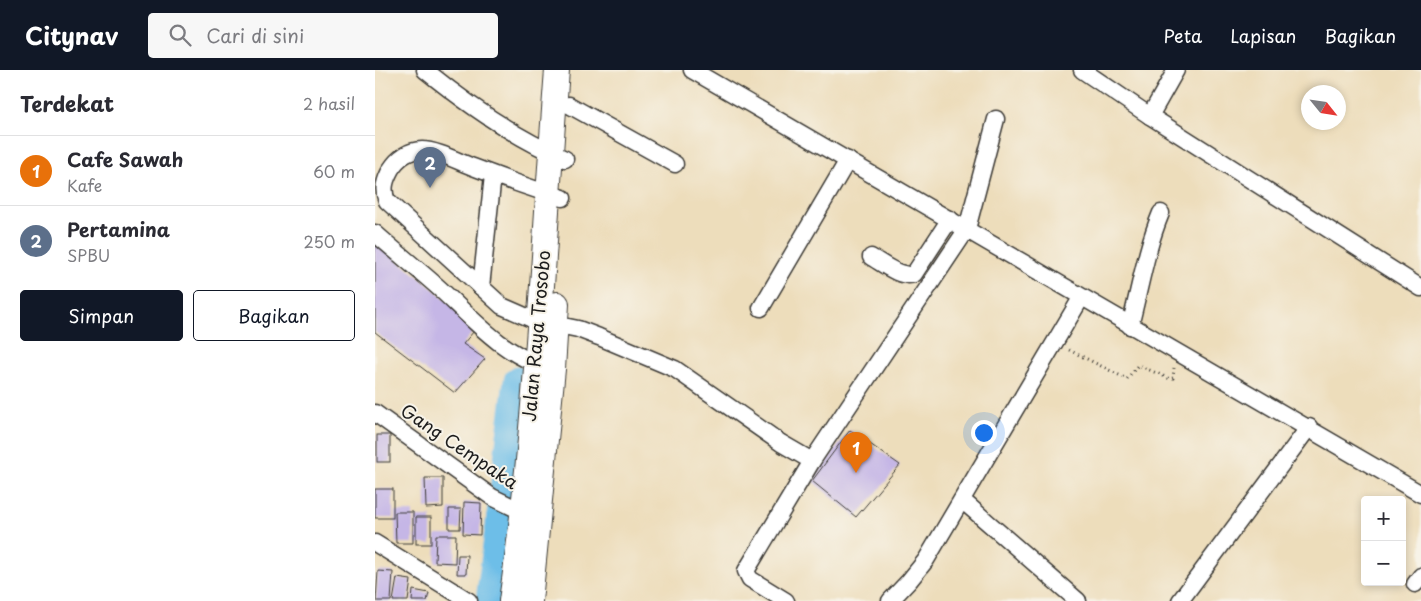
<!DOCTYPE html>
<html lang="id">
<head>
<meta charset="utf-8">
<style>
	:root { --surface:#fff; --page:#f7f7f7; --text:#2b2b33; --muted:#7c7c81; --line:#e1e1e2; --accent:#111827 }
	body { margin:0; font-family:"Playpen Sans",sans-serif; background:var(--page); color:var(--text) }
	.controls { position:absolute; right:15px; bottom:15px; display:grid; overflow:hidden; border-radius:5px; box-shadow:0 2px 8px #0003 }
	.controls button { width:45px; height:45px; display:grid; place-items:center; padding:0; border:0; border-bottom:1px solid var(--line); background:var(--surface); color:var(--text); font:25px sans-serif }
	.compass { position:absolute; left:926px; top:15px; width:45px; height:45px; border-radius:50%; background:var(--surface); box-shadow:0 2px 8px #0003; rotate:120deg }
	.you { position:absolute; left:608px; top:362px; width:18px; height:18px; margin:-12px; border:4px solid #fff; border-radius:50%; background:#1a73e8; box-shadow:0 0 0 8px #1a73e833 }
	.badge { display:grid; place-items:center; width:32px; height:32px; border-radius:50%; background:var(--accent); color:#fff; font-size:16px; font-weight:700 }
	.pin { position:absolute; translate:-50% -41px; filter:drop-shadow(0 1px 2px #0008) }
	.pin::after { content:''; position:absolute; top:26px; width:18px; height:15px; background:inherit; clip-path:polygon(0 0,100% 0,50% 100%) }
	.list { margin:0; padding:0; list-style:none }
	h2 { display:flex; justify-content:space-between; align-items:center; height:65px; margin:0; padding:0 20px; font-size:21px }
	h2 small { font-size:16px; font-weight:400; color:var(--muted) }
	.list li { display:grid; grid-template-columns:32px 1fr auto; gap:15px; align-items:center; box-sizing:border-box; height:70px; padding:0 20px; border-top:1px solid var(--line) }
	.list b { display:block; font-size:19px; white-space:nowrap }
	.list p { margin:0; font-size:16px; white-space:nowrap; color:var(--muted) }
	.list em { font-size:16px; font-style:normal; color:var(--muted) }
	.actions { display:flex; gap:10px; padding:15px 20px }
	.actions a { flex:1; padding:11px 0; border:1px solid var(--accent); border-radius:5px; text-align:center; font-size:18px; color:var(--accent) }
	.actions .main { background:var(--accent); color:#fff }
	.icon { flex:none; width:28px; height:28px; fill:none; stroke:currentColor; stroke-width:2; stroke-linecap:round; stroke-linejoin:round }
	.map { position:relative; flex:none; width:1046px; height:531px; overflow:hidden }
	header { display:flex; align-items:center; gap:30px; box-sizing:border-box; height:70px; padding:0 25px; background:var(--accent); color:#fff }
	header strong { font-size:24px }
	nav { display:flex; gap:28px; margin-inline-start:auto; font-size:18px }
	.search { width:350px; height:45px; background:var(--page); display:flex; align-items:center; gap:12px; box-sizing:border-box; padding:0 18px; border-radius:5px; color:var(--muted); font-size:19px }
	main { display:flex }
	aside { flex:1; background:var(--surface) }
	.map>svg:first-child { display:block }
</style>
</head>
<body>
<header>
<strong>Citynav</strong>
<div class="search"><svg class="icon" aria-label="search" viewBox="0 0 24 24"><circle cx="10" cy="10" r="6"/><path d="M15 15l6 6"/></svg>Cari di sini</div>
<nav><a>Peta</a><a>Lapisan</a><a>Bagikan</a></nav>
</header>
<main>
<aside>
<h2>Terdekat<small>2 hasil</small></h2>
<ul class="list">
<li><span class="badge" style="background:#e8710a">1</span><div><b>Cafe Sawah</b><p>Kafe</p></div><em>60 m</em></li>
<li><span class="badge" style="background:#5c6f8a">2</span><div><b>Pertamina</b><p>SPBU</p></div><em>250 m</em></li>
</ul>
<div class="actions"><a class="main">Simpan</a><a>Bagikan</a></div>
</aside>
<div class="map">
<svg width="1046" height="531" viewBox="0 0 1046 531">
	<rect width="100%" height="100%" fill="#f7f3e8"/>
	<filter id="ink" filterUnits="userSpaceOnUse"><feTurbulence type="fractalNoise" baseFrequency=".02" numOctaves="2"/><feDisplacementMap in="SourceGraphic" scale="10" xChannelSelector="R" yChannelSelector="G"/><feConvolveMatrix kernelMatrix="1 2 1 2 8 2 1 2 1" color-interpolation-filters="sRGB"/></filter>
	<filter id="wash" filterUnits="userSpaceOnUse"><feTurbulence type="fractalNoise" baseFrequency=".0096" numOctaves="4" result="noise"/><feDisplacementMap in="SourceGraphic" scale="20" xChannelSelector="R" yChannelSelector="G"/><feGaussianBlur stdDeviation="1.12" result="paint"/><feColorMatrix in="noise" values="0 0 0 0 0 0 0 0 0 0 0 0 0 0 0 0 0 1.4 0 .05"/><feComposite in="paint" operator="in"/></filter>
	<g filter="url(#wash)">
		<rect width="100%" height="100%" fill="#edddbb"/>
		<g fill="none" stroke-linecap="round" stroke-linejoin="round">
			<polyline stroke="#6dbee8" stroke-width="29" points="115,531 143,311"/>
		</g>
		<g id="blocks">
			<g fill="#c5b6e6">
				<polygon points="0,171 96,250 99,261 88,274 110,289 80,323 0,262"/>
				<polygon points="475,360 525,395 481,447 437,411"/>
				<rect x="2" y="365" width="13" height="27"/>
				<polygon points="50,408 68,408 68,437 51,438"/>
				<rect x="0" y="419" width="18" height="29"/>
				<polygon points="89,432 106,433 105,465 88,464"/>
				<polygon points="74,439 86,439 85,459 74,459"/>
				<polygon points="20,442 38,442 38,473 21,473"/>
				<rect x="41" y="447" width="15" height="27"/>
				<polygon points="61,465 81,465 80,493 60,492"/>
				<polygon points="83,485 92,485 91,504 82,504"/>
				<polygon points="3,501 18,502 16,531 1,531"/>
				<polygon points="22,508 36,510 33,531 18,531"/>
				<polygon points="38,520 54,523 52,531 37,531"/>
			</g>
		</g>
	</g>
	<g filter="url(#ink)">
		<use href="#blocks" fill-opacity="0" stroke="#3b3934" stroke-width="1"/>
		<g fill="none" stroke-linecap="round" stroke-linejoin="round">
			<g stroke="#3b3934" stroke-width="19">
				<g id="minor">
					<path d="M50,0c42,34 90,68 140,89"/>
					<polyline points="317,0 1046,424"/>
					<polyline points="707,0 775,46"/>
					<polyline points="801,0 775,46 1046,218"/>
					<polyline points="194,35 300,94"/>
					<path d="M188,128c-31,-9 -61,-20 -90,-31 -14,-5 -36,-17 -51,-17 -13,0 -24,8 -31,19 -6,11 -9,20 -4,32l115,105 32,14 44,9 21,8 76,32 106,74 31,18"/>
					<path d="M0,163c21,19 43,36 64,55 33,30 63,66 107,79"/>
					<path d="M496,187c11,6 30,22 43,17l36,-55"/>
					<polyline points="106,217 118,105"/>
					<polyline points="386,238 473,90"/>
					<path d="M755,256c10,-38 16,-77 31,-113"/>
					<polyline points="0,343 117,427 146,441"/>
					<polyline points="587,430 703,531"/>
					<polyline points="0,473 94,531"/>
					<polyline points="1040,514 1046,506"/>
					<polyline points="411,531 375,509 371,501 437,391 592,159 621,49"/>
					<polyline points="515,531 534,511 551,490 706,228"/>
					<polyline points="805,531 934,357"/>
				</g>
			</g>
			<g stroke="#3b3934" stroke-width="26">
				<g id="highway">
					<path d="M136,531c26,-176 32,-354 46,-531"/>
					<polyline points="155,531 178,299 182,234"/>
				</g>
			</g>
			<polyline stroke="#3b3934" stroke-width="3" stroke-dasharray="1 4" stroke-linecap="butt" points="694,280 752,309 763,295 795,309 798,308 799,298"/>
			<use href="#minor" stroke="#fff" stroke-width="16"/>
			<use href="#highway" stroke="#fff" stroke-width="24"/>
		</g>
	</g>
	<g text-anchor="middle" stroke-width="4" stroke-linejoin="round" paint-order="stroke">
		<g font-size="18" fill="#1c1c1c" stroke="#f7f3e8">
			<text transform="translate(162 266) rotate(-85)" y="6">Jalan Raya Trosobo</text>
			<text transform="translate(84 377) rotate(34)" y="6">Gang Cempaka</text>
		</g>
	</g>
</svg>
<div class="controls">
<button>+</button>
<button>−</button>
</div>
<svg class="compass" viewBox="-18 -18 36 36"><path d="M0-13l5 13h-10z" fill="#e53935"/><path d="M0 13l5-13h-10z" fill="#7c7c81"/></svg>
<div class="you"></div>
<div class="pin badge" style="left:481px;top:403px;background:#e8710a">1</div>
<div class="pin badge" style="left:55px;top:118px;background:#5c6f8a">2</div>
</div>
</main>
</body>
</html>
